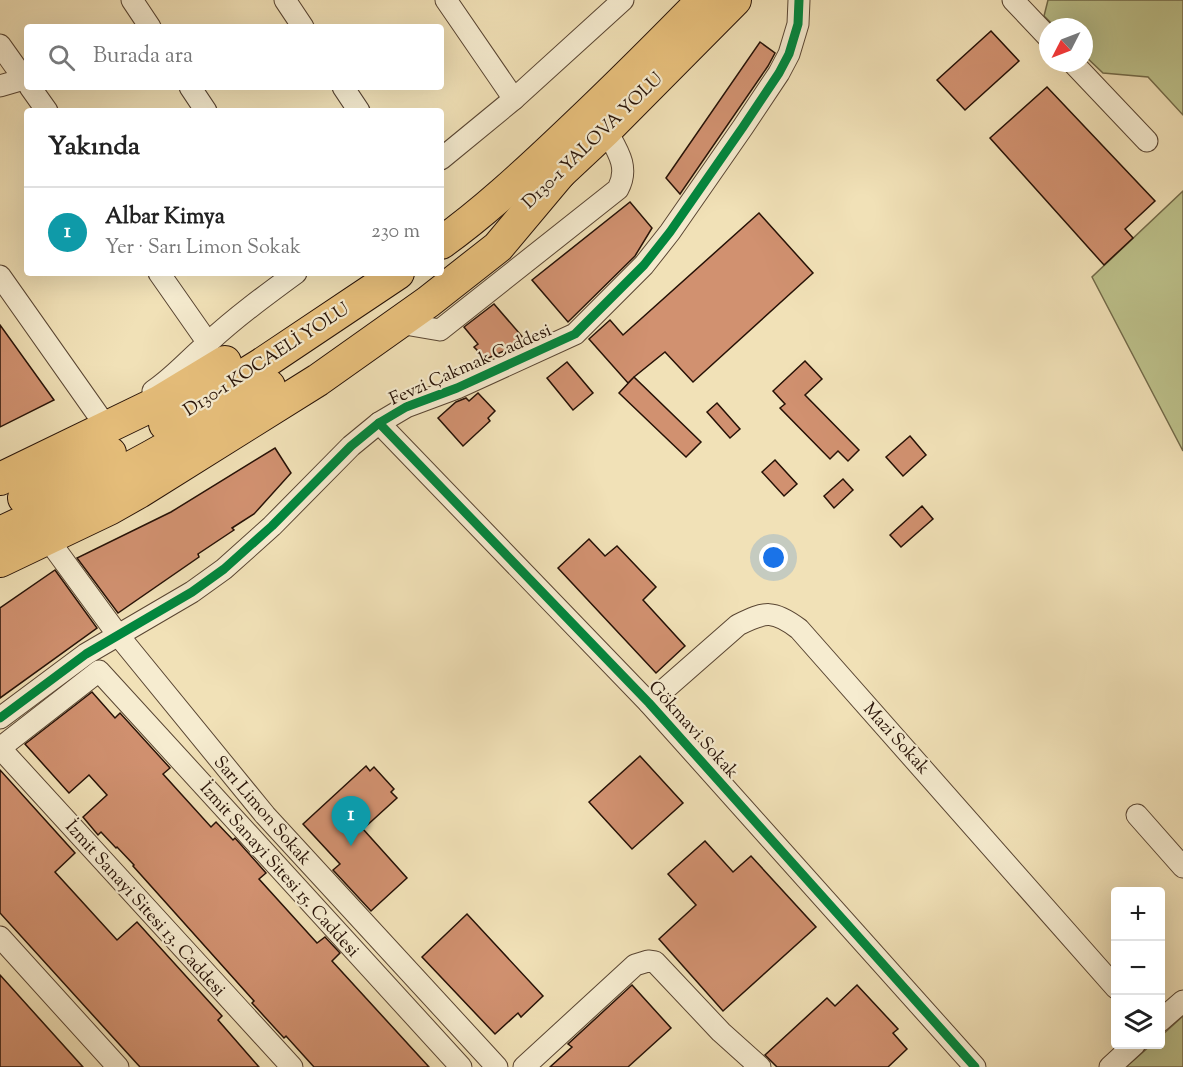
<!DOCTYPE html>
<html lang="tr">
<head>
<meta charset="utf-8">
<style>
	:root { --surface:#fff; --page:#f6f6f6; --text:#222; --muted:#767676; --line:#e0e0e0; --accent:#8f2418 }
	body { margin:0; font-family:"Sorts Mill Goudy",serif; background:var(--page); color:var(--text) }
	.controls { position:absolute; right:18px; bottom:18px; display:grid; overflow:hidden; border-radius:6px; box-shadow:0 6px 24px #0002 }
	.controls button { width:54px; height:54px; display:grid; place-items:center; padding:0; border:0; border-bottom:2px solid var(--line); background:var(--surface); color:var(--text); font:30px sans-serif }
	.compass { position:absolute; left:1039px; top:18px; width:54px; height:54px; border-radius:50%; background:var(--surface); box-shadow:0 6px 24px #0002; rotate:228deg }
	.you { position:absolute; left:774px; top:558px; width:21px; height:21px; margin:-15px; border:4px solid #fff; border-radius:50%; background:#1a73e8; box-shadow:0 0 0 9px #1a73e833 }
	.badge { display:grid; place-items:center; width:39px; height:39px; border-radius:50%; background:var(--accent); color:#fff; font-size:20px; font-weight:700 }
	.pin { position:absolute; translate:-50% -50px; filter:drop-shadow(0 2px 3px #0008) }
	.pin::after { content:''; position:absolute; top:32px; width:21px; height:18px; background:inherit; clip-path:polygon(0 0,100% 0,50% 100%) }
	.list { margin:0; padding:0; list-style:none }
	h2 { display:flex; justify-content:space-between; align-items:center; height:78px; margin:0; padding:0 24px; font-size:26px }
	h2 small { font-size:20px; font-weight:400; color:var(--muted) }
	.list li { display:grid; grid-template-columns:39px 1fr auto; gap:18px; align-items:center; box-sizing:border-box; height:90px; padding:0 24px; border-top:2px solid var(--line) }
	.list b { display:block; font-size:22px; white-space:nowrap }
	.list p { margin:0; font-size:20px; white-space:nowrap; color:var(--muted) }
	.list em { font-size:20px; font-style:normal; color:var(--muted) }
	.icon { flex:none; width:33px; height:33px; fill:none; stroke:currentColor; stroke-width:2; stroke-linecap:round; stroke-linejoin:round }
	.map { position:relative; flex:none; width:1183px; height:1067px; overflow:hidden }
	.search { position:absolute; background:var(--surface); box-shadow:0 6px 24px #0002; left:24px; top:24px; width:420px; height:66px; display:flex; align-items:center; gap:15px; box-sizing:border-box; padding:0 21px; border-radius:6px; color:var(--muted); font-size:22px }
	.panel { position:absolute; background:var(--surface); box-shadow:0 6px 24px #0002; left:24px; top:108px; width:420px; height:168px; border-radius:6px }
	.map>svg:first-child { display:block }
</style>
</head>
<body>
<div class="map">
<svg width="1183" height="1067" viewBox="0 0 1183 1067">
	<rect width="100%" height="100%" fill="#f1e1b7"/>
	<filter id="stains"><feTurbulence type="fractalNoise" baseFrequency=".00333" numOctaves="4"/><feColorMatrix values="0 0 0 0 .2 0 0 0 0 .09 0 0 0 0 .02 0 0 0 .5 -.17"/></filter>
	<radialGradient id="worn" r=".72"><stop offset=".6" stop-color="#630" stop-opacity="0"/><stop offset="1" stop-color="#630" stop-opacity=".3"/></radialGradient>
	<g fill="#bdc28c" stroke="#726a49" stroke-width="1.5">
		<polygon points="1048,0 1183,0 1183,115 1148,77 1103,73 1084,55 1084,27 1055,27 1044,16"/>
		<polygon points="1183,191 1183,451 1092,277"/>
		<polygon points="1183,1016 1183,1067 1126,1067 1151,1045 1160,1044 1161,1036"/>
	</g>
	<g fill="#d19170" stroke="#261106" stroke-width="1.5">
		<polygon points="991,31 1019,61 965,110 937,80"/>
		<polygon points="760,42 775,53 768,66 680,194 666,178"/>
		<polygon points="1047,87 1155,201 1125,229 1133,238 1104,265 990,138"/>
		<polygon points="630,202 652,228 635,256 568,322 532,280"/>
		<polygon points="759,213 813,273 693,382 665,352 634,377 701,442 686,457 619,393 634,377 628,383 589,339 610,320 623,335"/>
		<polygon points="494,304 526,341 486,359 474,347 478,344 464,327"/>
		<polygon points="0,325 54,400 0,427"/>
		<polygon points="805,361 822,379 805,395 859,450 848,461 838,451 830,459 780,408 785,404 773,391"/>
		<polygon points="567,362 593,393 573,410 547,378"/>
		<polygon points="478,393 495,411 488,418 490,421 463,446 438,418 456,402 466,398 469,401"/>
		<polygon points="717,403 740,429 730,438 707,412"/>
		<polygon points="910,436 926,455 903,476 886,457"/>
		<polygon points="275,448 291,473 254,514 232,528 234,530 198,554 199,557 118,613 77,558 171,512"/>
		<polygon points="775,460 797,484 784,496 762,472"/>
		<polygon points="843,479 853,490 834,508 824,496"/>
		<polygon points="922,506 933,519 901,547 890,535"/>
		<polygon points="589,539 605,556 617,546 656,587 643,600 685,646 656,673 558,568"/>
		<polygon points="55,570 97,628 0,698 0,608"/>
		<polygon points="92,692 115,718 120,713 170,768 163,774 211,827 216,822 233,840 235,838 266,873 259,879 317,943 325,937 340,953 332,961 429,1067 314,1067 286,1036 284,1038 252,1003 254,1001 133,866 134,865 117,847 116,848 101,832 98,835 83,817 107,795 89,775 69,793 25,744"/>
		<polygon points="640,756 683,803 632,849 589,802"/>
		<polygon points="366,766 370,771 374,767 394,789 391,792 397,798 363,829 407,878 371,911 333,870 340,864 303,824"/>
		<polygon points="0,770 75,853 55,872 117,940 137,922 222,1016 218,1020 259,1067 140,1067 0,913"/>
		<polygon points="705,841 733,872 751,856 816,927 723,1011 659,939 696,905 668,874"/>
		<polygon points="467,914 543,996 521,1017 518,1013 495,1034 422,957"/>
		<polygon points="0,975 83,1067 0,1067"/>
		<polygon points="632,985 671,1028 628,1067 550,1067 572,1047 568,1044"/>
		<polygon points="857,985 898,1029 893,1033 907,1049 888,1067 777,1067 765,1055 827,998 835,1006"/>
	</g>
	<g fill="none" stroke-linecap="round" stroke-linejoin="round">
		<g stroke="#594532" stroke-width="23">
			<g id="minor">
				<polyline points="132,0 150,27"/>
				<polyline points="285,0 303,27"/>
				<polyline points="446,0 514,99"/>
				<polyline points="1013,0 1048,37"/>
				<polyline points="0,45 27,83"/>
				<polyline points="1073,63 1147,141"/>
				<polyline points="0,86 24,79"/>
				<polyline points="30,87 47,111"/>
				<polyline points="190,87 206,111"/>
				<polyline points="343,87 359,111"/>
				<polyline points="441,159 514,99 623,0"/>
				<polyline points="159,273 208,343"/>
				<polyline points="0,276 103,422"/>
				<path d="M399,323l41,7 178,-141c12,-22 -1,-39 -12,-59"/>
				<path d="M153,391c21,-14 37,-33 56,-49 27,-25 57,-47 87,-69"/>
				<polyline points="379,423 649,703 975,1067"/>
				<polyline points="47,538 118,635 265,815 497,1067"/>
				<path d="M649,703l89,-78c27,-14 36,-15 61,4l317,359"/>
				<polyline points="0,718 86,654 192,592 224,569 272,526 351,446 379,423 406,407 457,388 575,334 644,265 670,232 743,127 779,73 789,54 798,24 799,0"/>
				<polyline points="0,748 99,671 461,1067"/>
				<polyline points="0,748 292,1067"/>
				<polyline points="1137,815 1183,867"/>
				<polyline points="0,937 118,1067"/>
				<polyline points="1160,1021 1183,1001"/>
				<polyline points="524,1067 635,965 648,961 655,962 721,1032 760,1067"/>
				<polyline points="1110,1067 1135,1044"/>
			</g>
		</g>
		<g stroke="#261106" stroke-width="34">
			<g id="highway">
				<polyline points="545,187 606,130 735,0"/>
				<path d="M441,243c43,-31 83,-68 122,-105 48,-45 94,-91 140,-138"/>
				<polyline points="165,424 262,364 398,273"/>
				<polyline points="0,479 159,402 225,362"/>
				<polyline points="24,498 110,453"/>
				<path d="M0,533c92,-43 183,-91 269,-147"/>
				<polyline points="0,561 109,509 139,492 318,380 428,302 498,247 560,173"/>
			</g>
		</g>
		<use href="#minor" stroke="#f6ecd0" stroke-width="21"/>
		<use href="#highway" stroke="#e8c07c" stroke-width="32"/>
		<g stroke="#f6ecd0" stroke-width="13">
			<g id="cycleway">
				<polyline points="379,423 649,703 975,1067"/>
				<polyline points="0,718 86,654 192,592 224,569 272,526 351,446 379,423 406,407 457,388 575,334 644,265 670,232 743,127 779,73 789,54 798,24 799,0"/>
			</g>
		</g>
		<use href="#cycleway" stroke="#00873e" stroke-width="9"/>
	</g>
	<g text-anchor="middle" stroke-width="4.5" stroke-linejoin="round" paint-order="stroke">
		<g font-size="18" fill="#261106" stroke="#f6ecd0">
			<text transform="translate(592 140) rotate(-44)" y="6">D130-1 YALOVA YOLU</text>
			<text transform="translate(266 359) rotate(-33)" y="6">D130-1 KOCAELİ YOLU</text>
			<text transform="translate(470 364) rotate(-24)" y="6">Fevzi Çakmak Caddesi</text>
			<text transform="translate(694 729) rotate(48)" y="6">Gökmavi Sokak</text>
			<text transform="translate(897 738) rotate(48)" y="6">Mazi Sokak</text>
			<text transform="translate(263 810) rotate(49)" y="6">Sarı Limon Sokak</text>
			<text transform="translate(280 869) rotate(48)" y="6">İzmit Sanayi Sitesi 15. Caddesi</text>
			<text transform="translate(146 908) rotate(48)" y="6">İzmit Sanayi Sitesi 13. Caddesi</text>
		</g>
	</g>
	<rect width="100%" height="100%" filter="url(#stains)"/>
	<rect width="100%" height="100%" fill="url(#worn)"/>
</svg>
<div class="controls">
<button>+</button>
<button>−</button>
<button><svg class="icon" aria-label="layers" viewBox="0 0 24 24"><path d="M12 4l9 5-9 5-9-5zM3 14l9 5 9-5"/></svg></button>
</div>
<svg class="compass" viewBox="-18 -18 36 36"><path d="M0-13l5 13h-10z" fill="#e53935"/><path d="M0 13l5-13h-10z" fill="#767676"/></svg>
<div class="you"></div>
<div class="pin badge" style="left:351px;top:846px;background:#0f9aa8">1</div>
<div class="search"><svg class="icon" aria-label="search" viewBox="0 0 24 24"><circle cx="10" cy="10" r="6"/><path d="M15 15l6 6"/></svg>Burada ara</div>
<section class="panel">
<h2>Yakında<small></small></h2>
<ul class="list">
<li><span class="badge" style="background:#0f9aa8">1</span><div><b>Albar Kimya</b><p>Yer · Sarı Limon Sokak</p></div><em>230 m</em></li>
</ul>
</section>
</div>
</body>
</html>
